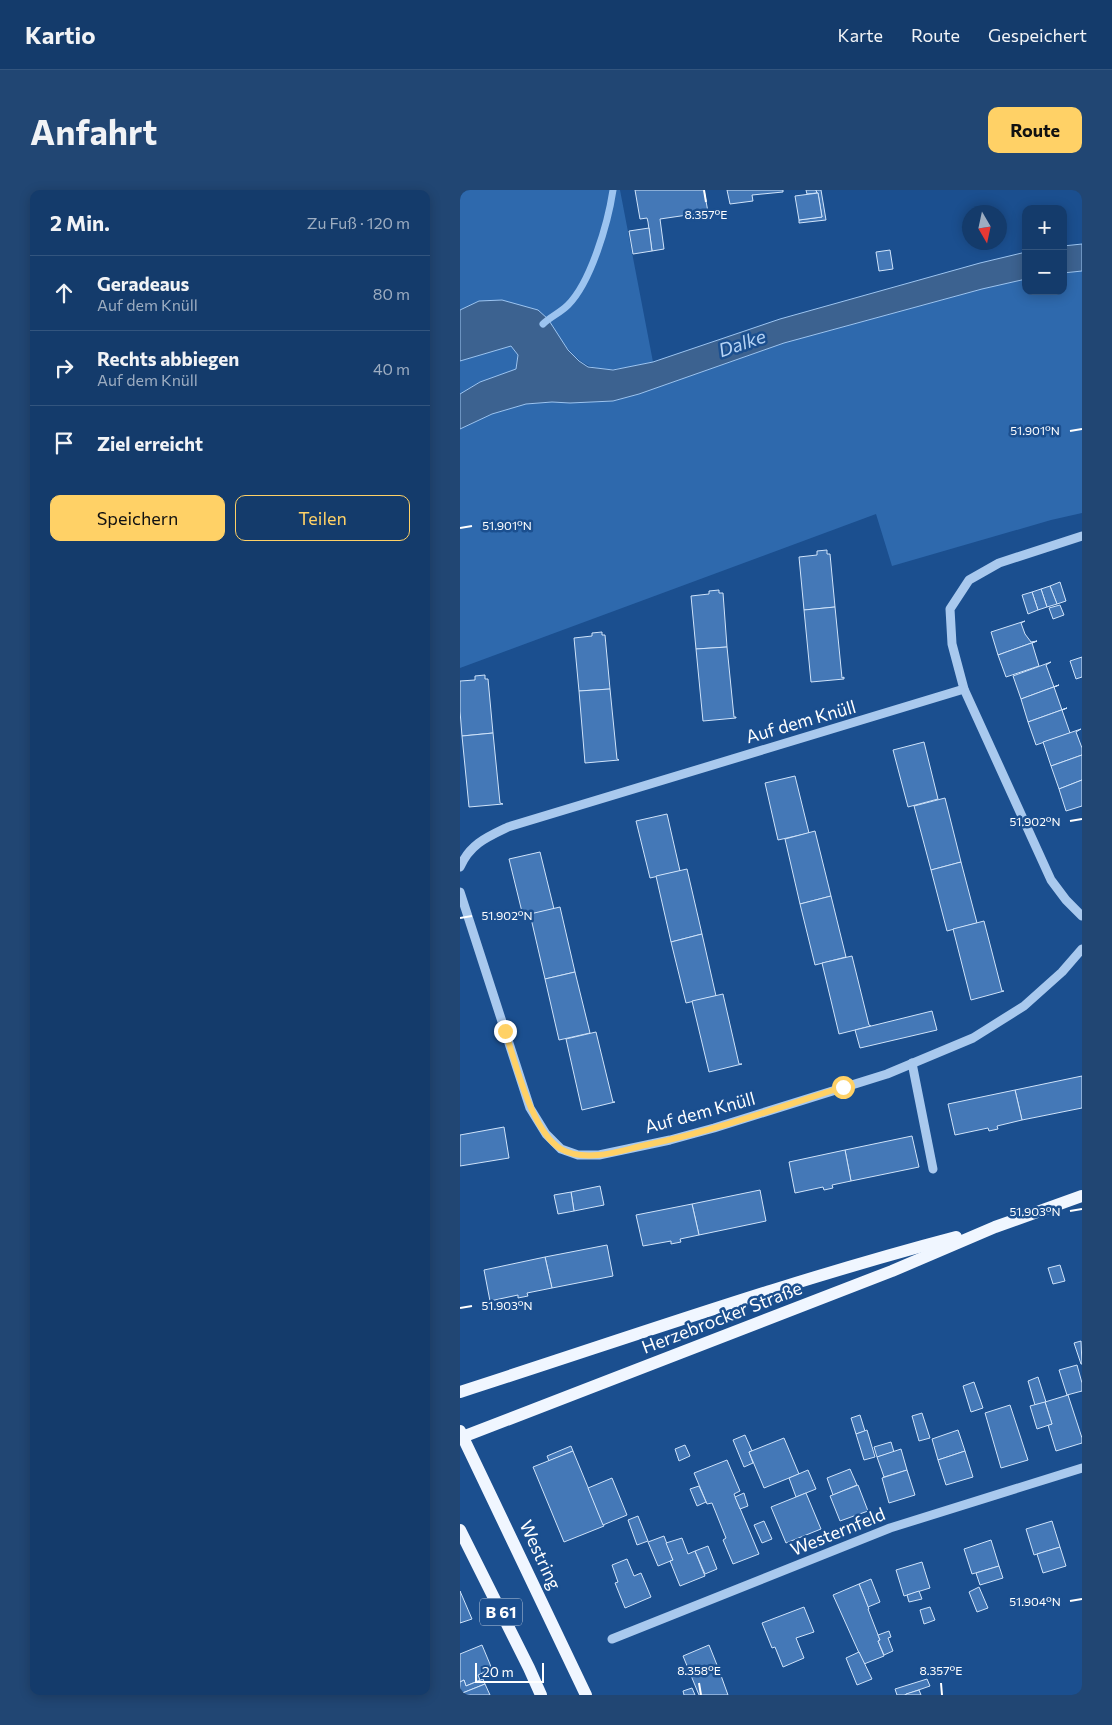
<!DOCTYPE html>
<html lang="de">
<head>
<meta charset="utf-8">
<style>
	:root { --surface:#143b6b; --page:#214673; --text:#f1f3f6; --muted:#9dadc1; --line:#33557e; --accent:#ffd166 }
	body { margin:0; font-family:Commissioner,sans-serif; background:var(--page); color:var(--text) }
	.controls { position:absolute; right:15px; top:15px; display:grid; overflow:hidden; border-radius:10px; box-shadow:0 2px 12px #0003 }
	.controls button { width:45px; height:45px; display:grid; place-items:center; padding:0; border:0; border-bottom:1px solid var(--line); background:var(--surface); color:var(--text); font:25px sans-serif }
	.compass { position:absolute; left:502px; top:15px; width:45px; height:45px; border-radius:50%; background:var(--surface); box-shadow:0 2px 12px #0003; rotate:171deg }
	.scale { position:absolute; left:15px; bottom:12px; width:69px; box-sizing:border-box; padding-left:5px; border:2px solid #fff; border-top:0; font-size:14px; line-height:18px; white-space:nowrap; color:#fff; -webkit-text-stroke:4px #1b4f8f; paint-order:stroke }
	.stop { position:absolute; width:15px; height:15px; margin:-11px; border:4px solid #ffd166; border-radius:50%; background:#fff }
	.stop.end { background:#ffd166; border-color:#fff; box-shadow:0 1px 5px #0008 }
	.list { margin:0; padding:0; list-style:none }
	h2 { display:flex; justify-content:space-between; align-items:center; height:65px; margin:0; padding:0 20px; font-size:21px }
	h2 small { font-size:16px; font-weight:400; color:var(--muted) }
	.list li { display:grid; grid-template-columns:32px 1fr auto; gap:15px; align-items:center; box-sizing:border-box; height:75px; padding:0 20px; border-top:1px solid var(--line) }
	.list b { display:block; font-size:19px; white-space:nowrap }
	.list p { margin:0; font-size:16px; white-space:nowrap; color:var(--muted) }
	.list em { font-size:16px; font-style:normal; color:var(--muted) }
	.actions { display:flex; gap:10px; padding:15px 20px }
	.actions a { flex:1; padding:11px 0; border:1px solid var(--accent); border-radius:10px; text-align:center; font-size:18px; color:var(--accent) }
	.actions .main { background:var(--accent); color:#111 }
	.icon { flex:none; width:28px; height:28px; fill:none; stroke:currentColor; stroke-width:2; stroke-linecap:round; stroke-linejoin:round }
	.map { position:relative; flex:none; width:622px; height:1505px; overflow:hidden; border-radius:10px }
	header { display:flex; align-items:center; gap:30px; box-sizing:border-box; height:70px; padding:0 25px; background:var(--surface); border-bottom:1px solid var(--line) }
	header strong { font-size:24px }
	nav { display:flex; gap:28px; margin-inline-start:auto; font-size:18px }
	.intro { display:flex; align-items:center; justify-content:space-between; box-sizing:border-box; height:120px; padding:0 30px }
	h1 { margin:0; font-size:35px }
	.button { padding:12px 22px; border-radius:10px; background:var(--accent); color:#111; font-size:18px; font-weight:700 }
	main { display:flex; gap:30px; padding:0 30px }
	aside { flex:1; background:var(--surface); border-radius:10px; box-shadow:0 2px 12px #0003 }
	.map>svg:first-child { display:block }
</style>
</head>
<body>
<header>
<strong>Kartio</strong>
<nav><a>Karte</a><a>Route</a><a>Gespeichert</a></nav>
</header>
<div class="intro"><h1>Anfahrt</h1><a class="button">Route</a></div>
<main>
<aside>
<h2>2 Min.<small>Zu Fuß · 120 m</small></h2>
<ul class="list">
<li><svg class="icon" aria-label="ahead" viewBox="0 0 24 24"><path d="M12 20V5M6 11l6-6 6 6"/></svg><div><b>Geradeaus</b><p>Auf dem Knüll</p></div><em>80 m</em></li>
<li><svg class="icon" aria-label="right" viewBox="0 0 24 24"><path d="M7 20v-9h11M14 6l5 5-5 5"/></svg><div><b>Rechts abbiegen</b><p>Auf dem Knüll</p></div><em>40 m</em></li>
<li><svg class="icon" aria-label="arrive" viewBox="0 0 24 24"><path d="M6 21V4h12l-3 4 3 4H6"/></svg><div><b>Ziel erreicht</b></div></li>
</ul>
<div class="actions"><a class="main">Speichern</a><a>Teilen</a></div>
</aside>
<div class="map">
<svg width="622" height="1505" viewBox="0 0 622 1505">
	<rect width="100%" height="100%" fill="#1b4f8f"/>
	<g fill="#2e69ad">
		<path d="M0,0h160l33,172c-30,6 -60,17 -83,-11 -9,-9 -15,-22 -22,-32l-69,-18 -19,9z"/>
		<polygon points="622,81 622,323 591,330 432,376 416,324 0,478 0,239 32,224 66,214 92,212 110,213 154,211 179,204 324,153 522,99 566,89 566,101 603,101 603,83"/>
		<polygon points="51,156 58,165 56,179 20,192 0,204 0,171"/>
	</g>
	<g fill="#3c6290" stroke="#9cc4f0">
		<polygon points="622,54 622,81 603,83 603,56"/>
		<polygon points="566,62 566,89 522,99 324,153 179,204 153,211 110,213 92,212 66,214 32,224 0,239 0,204 20,192 56,179 58,165 51,156 0,171 0,120 19,111 42,110 78,120 88,129 108,160 119,171 128,177 153,180 193,172 320,129 520,73"/>
	</g>
	<g fill="none" stroke-linecap="round" stroke-linejoin="round">
		<path stroke="#9cc4f0" stroke-width="7" d="M83,134c7,-7 17,-11 25,-19 23,-23 40,-82 45,-115"/>
	</g>
	<g fill="#4478b7" stroke="#cfe3fa">
		<polygon points="175,0 244,0 248,22 200,29 204,59 192,61 188,32 187,28 180,29"/>
		<polygon points="267,0 323,0 323,2 292,5 293,11 270,14"/>
		<polygon points="346,0 356,0 357,3 347,4"/>
		<polygon points="356,0 361,0 366,30 339,33 339,30 362,27 358,3 357,3"/>
		<polygon points="358,3 362,27 339,30 335,6"/>
		<polygon points="189,38 192,61 173,64 169,41"/>
		<polygon points="430,60 433,79 419,81 416,62"/>
		<polygon points="367,360 367,364 370,364 375,417 344,420 339,367 357,365 357,361"/>
		<polygon points="600,392 606,411 597,414 590,396"/>
		<polygon points="590,396 597,414 587,417 581,399"/>
		<polygon points="581,399 587,417 578,420 572,402"/>
		<polygon points="259,400 259,403 263,403 267,457 236,459 231,406 249,404 249,401"/>
		<polygon points="572,402 578,420 568,424 562,405"/>
		<polygon points="600,415 604,425 593,429 589,418"/>
		<polygon points="375,417 382,488 384,487 384,489 351,492 344,420"/>
		<polygon points="565,431 561,433 565,444 571,452 577,451 538,465 531,442"/>
		<polygon points="142,442 142,445 145,445 150,499 119,501 114,448 132,446 132,443"/>
		<polygon points="577,451 572,453 579,476 546,487 538,465"/>
		<polygon points="267,457 274,527 276,527 276,528 243,531 236,459"/>
		<polygon points="622,467 622,487 616,489 610,471"/>
		<polygon points="591,472 586,475 594,497 599,495 561,509 553,486"/>
		<polygon points="25,485 25,489 28,489 33,543 2,546 0,521 0,491 15,490 15,486"/>
		<polygon points="599,495 594,497 602,520 607,518 568,532 561,509"/>
		<polygon points="150,499 157,569 159,570 125,573 119,501"/>
		<polygon points="607,518 602,520 610,543 576,555 568,532"/>
		<polygon points="621,539 616,542 622,558 622,565 591,576 583,552"/>
		<polygon points="33,543 40,613 43,614 9,617 2,546"/>
		<polygon points="464,552 478,609 448,617 433,560"/>
		<polygon points="622,565 622,590 599,599 591,576"/>
		<polygon points="335,586 349,643 318,650 305,593"/>
		<polygon points="622,590 622,616 606,621 599,599"/>
		<polygon points="485,608 501,672 471,680 454,616"/>
		<polygon points="207,624 220,681 190,688 176,631"/>
		<polygon points="355,641 371,706 340,714 325,649"/>
		<polygon points="80,662 94,719 63,726 49,669"/>
		<polygon points="501,672 517,733 487,741 471,680"/>
		<polygon points="227,679 242,744 211,752 196,686"/>
		<polygon points="371,706 386,767 355,775 340,714"/>
		<polygon points="100,717 115,782 85,789 70,724"/>
		<polygon points="524,731 542,801 544,801 511,810 493,739"/>
		<polygon points="242,744 256,806 226,813 211,752"/>
		<polygon points="392,766 409,835 411,836 379,844 362,773"/>
		<polygon points="115,782 130,843 99,850 85,789"/>
		<polygon points="263,804 279,874 282,874 249,882 232,811"/>
		<polygon points="472,821 477,840 400,858 395,840"/>
		<polygon points="136,842 153,912 155,912 122,920 106,849"/>
		<polygon points="622,886 622,918 562,930 555,900"/>
		<polygon points="555,900 562,930 537,936 538,939 529,941 528,938 495,945 488,914"/>
		<polygon points="44,937 49,968 0,976 0,945"/>
		<polygon points="452,946 459,977 391,991 385,960"/>
		<polygon points="385,960 391,991 372,995 373,998 364,1000 363,997 335,1003 329,972"/>
		<polygon points="140,996 144,1015 114,1021 111,1002"/>
		<polygon points="300,1000 306,1031 239,1045 232,1014"/>
		<polygon points="111,1002 114,1021 98,1024 94,1005"/>
		<polygon points="232,1014 239,1045 220,1049 221,1052 211,1054 211,1051 183,1056 176,1025"/>
		<polygon points="147,1055 153,1086 92,1098 85,1067"/>
		<polygon points="85,1067 92,1098 67,1103 68,1106 58,1108 58,1105 30,1111 24,1080"/>
		<polygon points="600,1075 605,1091 593,1094 588,1078"/>
		<polygon points="621,1151 622,1174 621,1174 614,1153"/>
		<polygon points="617,1175 622,1193 622,1201 607,1205 599,1180"/>
		<polygon points="578,1187 586,1212 575,1215 568,1191"/>
		<polygon points="514,1192 523,1218 511,1222 503,1196"/>
		<polygon points="608,1205 622,1248 622,1253 596,1261 588,1235 592,1234 585,1212"/>
		<polygon points="585,1212 592,1234 577,1239 570,1216"/>
		<polygon points="550,1215 568,1270 541,1278 525,1223"/>
		<polygon points="462,1223 470,1248 459,1251 452,1226"/>
		<polygon points="400,1225 405,1241 396,1244 391,1228"/>
		<polygon points="407,1240 415,1267 404,1270 396,1244"/>
		<polygon points="498,1240 505,1261 478,1270 472,1249"/>
		<polygon points="285,1245 292,1261 289,1262 293,1273 284,1277 273,1250"/>
		<polygon points="324,1248 339,1284 304,1298 289,1262"/>
		<polygon points="431,1252 434,1262 417,1267 414,1257"/>
		<polygon points="225,1255 230,1266 219,1271 215,1259"/>
		<polygon points="111,1256 113,1261 89,1271 87,1266"/>
		<polygon points="441,1259 447,1280 424,1287 417,1267"/>
		<polygon points="113,1261 144,1336 104,1352 73,1277"/>
		<polygon points="505,1261 513,1287 486,1295 478,1270"/>
		<polygon points="267,1270 280,1301 274,1304 299,1364 273,1374 263,1350 266,1348 252,1313 247,1314 234,1283"/>
		<polygon points="390,1279 397,1295 373,1305 367,1288"/>
		<polygon points="348,1280 356,1299 336,1307 329,1288"/>
		<polygon points="447,1280 455,1305 429,1313 422,1288"/>
		<polygon points="152,1288 167,1325 143,1335 128,1298"/>
		<polygon points="398,1295 408,1321 380,1331 370,1306"/>
		<polygon points="239,1296 246,1312 237,1316 230,1299"/>
		<polygon points="284,1303 288,1316 280,1319 275,1307"/>
		<polygon points="346,1303 361,1339 326,1353 311,1317"/>
		<polygon points="178,1326 188,1351 177,1355 168,1330"/>
		<polygon points="304,1331 312,1349 302,1353 294,1335"/>
		<polygon points="592,1331 600,1357 574,1365 566,1339"/>
		<polygon points="204,1346 213,1370 198,1376 188,1352"/>
		<polygon points="222,1348 228,1364 235,1361 245,1386 220,1396 210,1371 213,1370 206,1353"/>
		<polygon points="531,1350 539,1376 512,1384 504,1359"/>
		<polygon points="248,1356 257,1379 245,1384 235,1361"/>
		<polygon points="600,1357 606,1376 583,1383 577,1364"/>
		<polygon points="167,1369 174,1386 181,1383 191,1407 165,1418 155,1393 158,1392 152,1375"/>
		<polygon points="462,1372 470,1398 444,1406 436,1380"/>
		<polygon points="539,1376 543,1388 520,1395 516,1383"/>
		<polygon points="411,1389 420,1412 408,1417 399,1394"/>
		<polygon points="399,1394 409,1419 408,1419 420,1450 418,1451 424,1466 404,1474 373,1405"/>
		<polygon points="519,1397 528,1418 517,1422 509,1402"/>
		<polygon points="0,1401 12,1429 0,1433"/>
		<polygon points="459,1401 462,1409 449,1412 447,1405"/>
		<polygon points="344,1417 354,1442 336,1448 344,1468 323,1477 315,1457 312,1458 302,1433"/>
		<polygon points="470,1417 475,1430 464,1434 460,1420"/>
		<polygon points="429,1441 431,1447 428,1448 433,1461 424,1465 418,1451 420,1450 418,1445"/>
		<polygon points="22,1455 32,1479 18,1485 20,1490 6,1496 4,1490 0,1492 0,1464"/>
		<polygon points="249,1455 259,1480 268,1505 239,1505 223,1466"/>
		<polygon points="399,1462 412,1489 397,1495 386,1468"/>
		<polygon points="23,1489 25,1494 0,1504 0,1492 4,1490 6,1496"/>
		<polygon points="467,1489 470,1496 444,1505 437,1505 435,1499"/>
		<polygon points="25,1494 30,1505 0,1505 0,1504"/>
		<polygon points="232,1498 235,1505 224,1505 223,1501"/>
		<polygon points="459,1500 461,1505 446,1505 446,1504"/>
	</g>
	<g fill="none" stroke-linecap="round" stroke-linejoin="round">
		<g stroke="#a9c9ee" stroke-width="9">
			<polyline points="622,346 539,373 509,390 490,419 492,454 504,499 591,690 606,710 622,726"/>
			<path d="M0,677c10,-23 27,-30 48,-40l456,-138"/>
			<polyline points="0,702 70,918 86,944 101,959 118,965 139,965 210,950 254,938 427,884 513,848 564,816 602,782 622,759"/>
			<polyline points="452,873 473,979"/>
			<polyline points="152,1449 430,1338 622,1278"/>
		</g>
		<g stroke="#f0f6ff" stroke-width="12">
			<path d="M0,1202c165,-53 328,-111 496,-155"/>
			<polyline points="0,1241 126,1505"/>
			<polyline points="0,1248 432,1081 535,1037 622,1006"/>
			<polyline points="0,1340 69,1478 81,1505"/>
		</g>
	</g>
	<g fill="none" stroke-linecap="round" stroke-linejoin="round">
		<path stroke="#ffd166" stroke-width="6" d="M45,841c11,32 26,100 56,118 10,6 25,7 37,6 16,-1 33,-7 48,-10 67,-14 132,-37 197,-58"/>
	</g>
	<path fill="none" stroke="#fff" stroke-width="2" d="M244,0l2,12M610,241l12,-2M0,338l12,-2M610,631l12,-2M0,728l12,-2M610,1021l12,-2M0,1118l12,-2M610,1411l12,-2M239,1493l2,12M481,1493l1,12"/>
	<g text-anchor="middle" stroke-width="5" stroke-linejoin="round" paint-order="stroke">
		<rect fill="#1b4f8f" stroke="#bbcadd" stroke-width="1" x="20" y="1408.5" width="42" height="27" rx="4"/>
		<g font-size="16" font-weight="bold" fill="#fff">
			<text x="41" y="1428">B 61</text>
		</g>
		<g font-size="18" fill="#fff" stroke="#1b4f8f">
			<text transform="translate(341 532) rotate(-16)" y="6">Auf dem Knüll</text>
			<text transform="translate(240 923) rotate(-15)" y="6">Auf dem Knüll</text>
			<text transform="translate(262 1128) rotate(-21)" y="6">Herzebrocker Straße</text>
			<text transform="translate(378 1342) rotate(-22)" y="6">Westernfeld</text>
			<text transform="translate(80 1365) rotate(65)" y="6">Westring</text>
		</g>
		<g font-size="19" font-style="italic" fill="#b5d3f5" stroke="#1b4f8f">
			<text transform="translate(282 153) rotate(-19)" y="7">Dalke</text>
		</g>
	</g>
	<g font-size="12" text-anchor="middle" fill="#fff" stroke="#1b4f8f" stroke-width="5" stroke-linejoin="round" paint-order="stroke">
		<text x="246" y="29">8.357°E</text>
		<text x="575" y="245">51.901°N</text>
		<text x="47" y="340">51.901°N</text>
		<text x="575" y="636">51.902°N</text>
		<text x="47" y="730">51.902°N</text>
		<text x="575" y="1026">51.903°N</text>
		<text x="47" y="1120">51.903°N</text>
		<text x="575" y="1416">51.904°N</text>
		<text x="239" y="1485">8.358°E</text>
		<text x="481" y="1485">8.357°E</text>
	</g>
</svg>
<div class="controls">
<button>+</button>
<button>−</button>
</div>
<svg class="compass" viewBox="-18 -18 36 36"><path d="M0-13l5 13h-10z" fill="#e53935"/><path d="M0 13l5-13h-10z" fill="#9dadc1"/></svg>
<div class="scale">20 m</div>
<div class="stop" style="left:383px;top:897px"></div>
<div class="stop end" style="left:45px;top:841px"></div>
</div>
</main>
</body>
</html>
